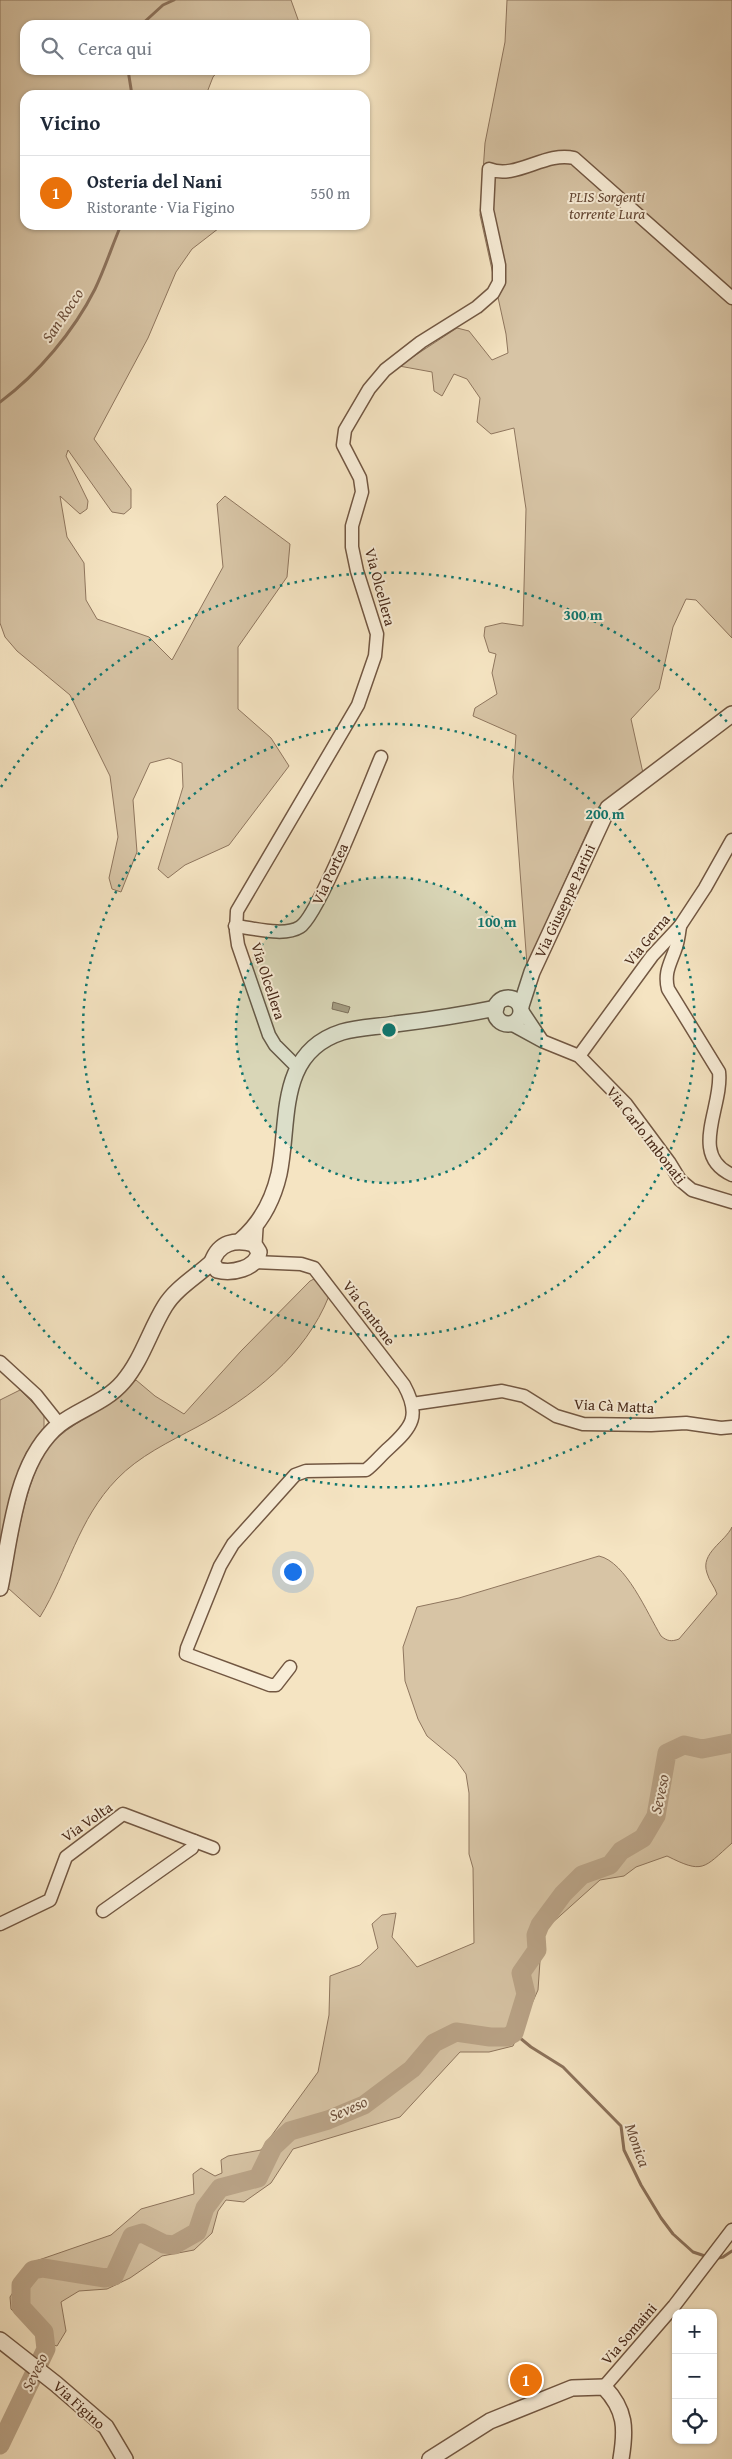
<!DOCTYPE html>
<html lang="it">
<head>
<meta charset="utf-8">
<style>
	:root { --surface:#fff; --page:#f6f6f7; --text:#1f2937; --muted:#747a83; --line:#e0e1e3; --accent:#8f2418 }
	body { margin:0; font-family:"Gentium Book Plus",serif; background:var(--page); color:var(--text) }
	.controls { position:absolute; right:15px; bottom:15px; display:grid; overflow:hidden; border-radius:10px; box-shadow:0 1px 4px #0004 }
	.controls button { width:45px; height:45px; display:grid; place-items:center; padding:0; border:0; border-bottom:1px solid var(--line); background:var(--surface); color:var(--text); font:25px sans-serif }
	.you { position:absolute; left:292px; top:1571px; width:18px; height:18px; margin:-12px; border:4px solid #fff; border-radius:50%; background:#1a73e8; box-shadow:0 0 0 8px #1a73e833 }
	.badge { display:grid; place-items:center; width:32px; height:32px; border-radius:50%; background:var(--accent); color:#fff; font-size:16px; font-weight:700 }
	.pin { position:absolute; translate:-50% -50%; border:2px solid #fff; box-shadow:0 1px 5px #0006 }
	.list { margin:0; padding:0; list-style:none }
	h2 { display:flex; justify-content:space-between; align-items:center; height:65px; margin:0; padding:0 20px; font-size:21px }
	h2 small { font-size:16px; font-weight:400; color:var(--muted) }
	.list li { display:grid; grid-template-columns:32px 1fr auto; gap:15px; align-items:center; box-sizing:border-box; height:75px; padding:0 20px; border-top:1px solid var(--line) }
	.list b { display:block; font-size:19px; white-space:nowrap }
	.list p { margin:0; font-size:16px; white-space:nowrap; color:var(--muted) }
	.list em { font-size:16px; font-style:normal; color:var(--muted) }
	.icon { flex:none; width:28px; height:28px; fill:none; stroke:currentColor; stroke-width:2; stroke-linecap:round; stroke-linejoin:round }
	.map { position:relative; flex:none; width:732px; height:2459px; overflow:hidden }
	.search { position:absolute; background:var(--surface); box-shadow:0 1px 4px #0004; left:20px; top:20px; width:350px; height:55px; display:flex; align-items:center; gap:12px; box-sizing:border-box; padding:0 18px; border-radius:15px; color:var(--muted); font-size:19px }
	.panel { position:absolute; background:var(--surface); box-shadow:0 1px 4px #0004; left:20px; top:90px; width:350px; height:140px; border-radius:15px }
	.map>svg:first-child { display:block }
</style>
</head>
<body>
<div class="map">
<svg width="732" height="2459" viewBox="0 0 732 2459">
	<rect width="100%" height="100%" fill="#f5e4c2"/>
	<filter id="stains"><feTurbulence type="fractalNoise" baseFrequency=".004" numOctaves="4"/><feColorMatrix values="0 0 0 0 .2 0 0 0 0 .09 0 0 0 0 .02 0 0 0 .5 -.17"/></filter>
	<radialGradient id="worn" r=".72"><stop offset=".6" stop-color="#630" stop-opacity="0"/><stop offset="1" stop-color="#630" stop-opacity=".3"/></radialGradient>
	<g fill="#d7c4a5" stroke="#8f765e">
		<polygon points="0,0 291,0 300,25 25,25 25,70 219,70 213,77 206,95 25,95 25,225 223,225 192,249 176,272 148,338 94,439 131,489 131,508 124,514 112,512 68,450 66,456 88,501 87,509 80,514 60,496 67,537 84,563 86,600 97,619 149,637 172,660 223,567 217,504 225,496 290,544 287,577 238,647 238,709 271,738 289,766 229,845 185,865 168,878 158,869 183,787 182,763 169,758 150,763 133,800 137,852 121,892 112,889 109,878 118,837 110,776 70,695 17,651 5,637 0,623"/>
		<polygon points="507,0 732,0 732,638 696,600 686,599 673,627 659,689 631,719 643,773 599,806 527,965 513,777 516,735 473,716 475,708 497,694 492,673 496,654 489,652 484,636 485,627 502,623 523,626 526,509 514,428 491,434 477,422 480,398 467,379 454,374 442,396 434,391 432,372 399,366 457,328 469,331 492,360 508,353 506,334 480,215 485,143 505,42"/>
		<path d="M316,1278l13,18c-24,60 -77,101 -132,131 -28,15 -58,29 -80,52 -39,40 -49,92 -77,138l-32,-29c8,-40 18,-124 49,-150 25,-22 57,-32 79,-58l19,16 29,18 57,-63 69,-70z"/>
		<polygon points="20,1390 44,1414 44,1429 26,1453 17,1477 0,1550 0,1400"/>
		<path d="M732,1527v316c-29,26 -29,31 -65,13l-31,11 -12,9 -24,4 -58,52 -4,58 -25,56 -24,6h-29l-60,65 -107,32 -22,34 -27,19 -18,-2 -8,11 -6,22 -18,17 -32,6 -32,22 -23,11 -28,2 -18,11 5,29 -9,15 -16,-5 -30,-32 -1,-12 23,-35 78,-27 30,-26 53,-15 -1,-20 8,-6 14,8 7,-3 -1,-13 7,-4 33,-6 57,-78 11,-57 1,-39 30,-11 18,-17 -6,-24 10,-9 14,-2 -4,24 25,30 57,-24 -1,-75 -4,-14v-61l-3,-19 -10,-14 -29,-24 -9,-17 -13,-38 -2,-34 14,-40 42,-9 140,-42c27,6 48,57 62,80 6,5 10,6 18,3l38,-45c-2,-7 -8,-13 -10,-21 -7,-20 18,-31 25,-46z"/>
	</g>
	<polygon fill="#baa488" stroke="#8c725b" points="333,1002 350,1007 348,1013 332,1009"/>
	<g fill="none" stroke-linecap="round" stroke-linejoin="round">
		<g stroke="#8c725b" stroke-width="3">
			<polyline points="141,25 163,5 174,0"/>
			<polyline points="128,70 132,95"/>
			<path d="M0,402c38,-28 74,-71 95,-113 10,-21 17,-43 26,-64"/>
			<polyline points="514,2033 531,2047 563,2067 621,2126 624,2150 641,2185 661,2218 673,2234 693,2252 708,2257"/>
			<polyline points="714,2259 723,2257 732,2251"/>
		</g>
		<polyline stroke="#baa488" stroke-width="19" points="0,2445 46,2349 44,2332 21,2307 21,2285 33,2270 43,2268 105,2278 114,2276 132,2236 142,2233 164,2244 174,2245 197,2232 205,2208 220,2188 258,2178 273,2147 290,2131 328,2120 364,2105 412,2069 434,2043 456,2032 490,2037 507,2037 514,2033 526,1994 521,1973 537,1950 536,1935 540,1925 563,1894 582,1875 610,1865 621,1851 643,1838 656,1816 667,1753 684,1745 702,1749 732,1743"/>
		<g stroke="#725742" stroke-width="15">
			<g id="minor">
				<path d="M235,926c19,2 49,11 65,1 19,-12 69,-142 81,-170"/>
				<path d="M680,926c-1,8 -2,17 -5,24 -5,14 -11,23 -7,39l51,83c4,35 -31,83 13,103"/>
				<polyline points="521,1009 541,1039"/>
				<polyline points="511,1024 542,1041 579,1056 626,1104 669,1162 680,1180 692,1190 732,1202"/>
				<polyline points="579,1056 652,956 680,926 705,888 732,840"/>
				<path d="M298,1068l-23,-23 -6,-10 -31,-90 -2,-14 1,-20 121,-206 17,-49 2,-22 -20,-63 -5,-24v-21l10,-34 -2,-14 -17,-33 2,-15 24,-41 16,-19 36,-28 56,-35 16,-14 6,-11v-17l-12,-55 2,-41c27,11 56,-18 85,-11l158,140"/>
				<path d="M254,1262l47,2 13,4 90,117c17,31 8,42 -15,63 -8,7 -15,16 -23,22l-60,1 -11,4 -62,69 -13,22 -33,82 -1,6 84,31h6l14,-18"/>
				<polyline points="0,1362 36,1395 59,1424"/>
				<polyline points="412,1404 502,1391 524,1396 556,1416 583,1424 651,1425 686,1423 721,1428 732,1427"/>
				<polyline points="103,1911 192,1848 194,1841"/>
				<polyline points="0,1924 50,1900 66,1857 123,1814 213,1848"/>
				<polyline points="604,2387 674,2306 732,2230"/>
			</g>
		</g>
		<g stroke="#725742" stroke-width="18">
			<g id="tertiary">
				<circle cx="508" cy="1011" r="13"/>
				<polyline points="521,1006 532,972 608,808 732,714"/>
				<path d="M240,1241c20,-17 33,-41 39,-67 11,-52 -3,-121 63,-142 17,-5 36,-5 53,-8 34,-4 67,-9 101,-16"/>
				<path d="M254,1244c-19,-5 -35,-2 -42,18l5,8c14,4 40,-1 42,-18l-5,-8 1,-16"/>
				<path d="M0,1588c11,-53 15,-128 60,-164 20,-15 46,-22 63,-42 19,-22 27,-52 42,-76 11,-18 32,-30 47,-44"/>
				<polyline points="0,2340 56,2384 106,2427 125,2459"/>
				<path d="M430,2459l60,-38 82,-33 32,-1c22,23 22,42 17,72"/>
			</g>
		</g>
		<use href="#minor" stroke="#f8edd7" stroke-width="12"/>
		<use href="#tertiary" stroke="#f8edd7" stroke-width="15"/>
	</g>
	<circle cx="389" cy="1030" r="153" fill="#0f766e" fill-opacity=".12"/>
	<g fill="none" stroke="#0f766e" stroke-width="2.5" stroke-dasharray="2.5 5">
		<circle cx="389" cy="1030" r="153"/>
		<circle cx="389" cy="1030" r="306"/>
		<path d="M729 1336A458 458 0 0 1 1 1273M1 787A458 458 0 0 1 729 724"/>
	</g>
	<g text-anchor="middle" stroke-width="4" stroke-linejoin="round" paint-order="stroke">
		<g font-size="15" font-style="italic" fill="#644734" stroke="#f8edd7">
			<text x="607" y="202">PLIS Sorgenti<tspan x="607" dy="17">torrente Lura</tspan></text>
		</g>
		<g font-size="15" fill="#472818" stroke="#f8edd7">
			<text transform="translate(380 587) rotate(75)" y="5">Via Olcellera</text>
			<text transform="translate(330 874) rotate(-65)" y="5">Via Portea</text>
			<text transform="translate(565 901) rotate(-65)" y="5">Via Giuseppe Parini</text>
			<text transform="translate(647 940) rotate(-50)" y="5">Via Gerna</text>
			<text transform="translate(268 981) rotate(72)" y="5">Via Olcellera</text>
			<text transform="translate(646 1135) rotate(52)" y="5">Via Carlo Imbonati</text>
			<text transform="translate(369 1313) rotate(53)" y="5">Via Cantone</text>
			<text transform="translate(614 1406) rotate(3)" y="5">Via Cà Matta</text>
			<text transform="translate(87 1822) rotate(-35)" y="5">Via Volta</text>
			<text transform="translate(629 2334) rotate(-49)" y="5">Via Somaini</text>
			<text transform="translate(79 2405) rotate(42)" y="5">Via Figino</text>
		</g>
		<g font-size="16" font-style="italic" fill="#6a4d3a" stroke="#f8edd7">
			<text transform="translate(62 315) rotate(-56)" y="6">San Rocco</text>
			<text transform="translate(659 1794) rotate(-78)" y="6">Seveso</text>
			<text transform="translate(348 2108) rotate(-24)" y="6">Seveso</text>
			<text transform="translate(638 2145) rotate(70)" y="6">Monica</text>
			<text transform="translate(34 2372) rotate(-65)" y="6">Seveso</text>
		</g>
	</g>
	<circle cx="389" cy="1030" r="8" fill="#0f766e" stroke="#f8edd7" stroke-width="2.5"/>
	<g font-size="15" text-anchor="middle" font-weight="bold" fill="#0f766e" stroke="#f8edd7" stroke-width="4" stroke-linejoin="round" paint-order="stroke">
		<text x="583" y="620">300 m</text>
		<text x="605" y="819">200 m</text>
		<text x="497" y="927">100 m</text>
	</g>
	<rect width="100%" height="100%" filter="url(#stains)"/>
	<rect width="100%" height="100%" fill="url(#worn)"/>
</svg>
<div class="controls">
<button>+</button>
<button>−</button>
<button><svg class="icon" aria-label="locate" viewBox="0 0 24 24"><circle cx="12" cy="12" r="6"/><path d="M12 2v4M12 18v4M2 12h4M18 12h4"/></svg></button>
</div>
<div class="you"></div>
<div class="pin badge" style="left:526px;top:2380px;background:#e8710a">1</div>
<div class="search"><svg class="icon" aria-label="search" viewBox="0 0 24 24"><circle cx="10" cy="10" r="6"/><path d="M15 15l6 6"/></svg>Cerca qui</div>
<section class="panel">
<h2>Vicino<small></small></h2>
<ul class="list">
<li><span class="badge" style="background:#e8710a">1</span><div><b>Osteria del Nani</b><p>Ristorante · Via Figino</p></div><em>550 m</em></li>
</ul>
</section>
</div>
</body>
</html>
